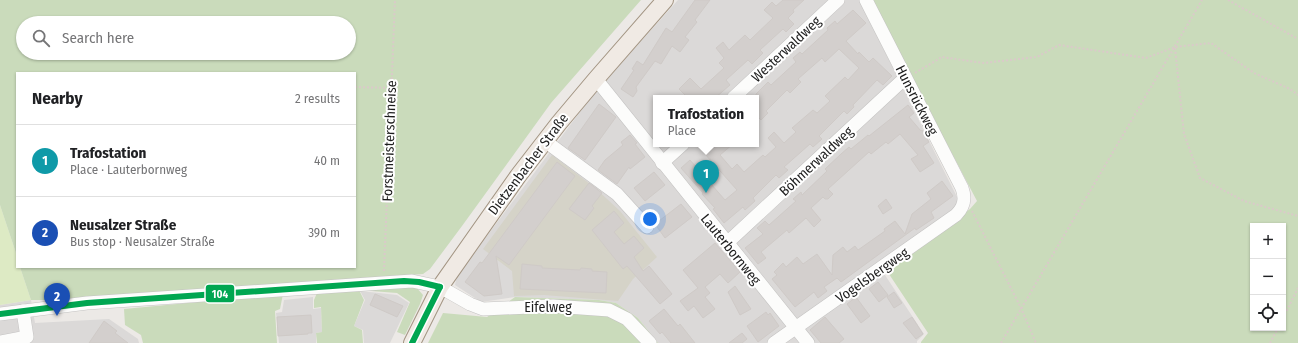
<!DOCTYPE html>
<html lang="en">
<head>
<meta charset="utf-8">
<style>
	:root { --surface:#fff; --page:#f6f6f6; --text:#202124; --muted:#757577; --line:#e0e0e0; --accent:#656463 }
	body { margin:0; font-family:"Fira Sans Condensed",sans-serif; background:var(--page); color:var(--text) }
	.controls { position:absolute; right:12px; bottom:12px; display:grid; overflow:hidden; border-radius:0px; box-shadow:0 1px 3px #0004 }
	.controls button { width:36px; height:36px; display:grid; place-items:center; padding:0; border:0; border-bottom:1px solid var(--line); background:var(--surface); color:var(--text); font:20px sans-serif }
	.you { position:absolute; left:650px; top:219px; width:14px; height:14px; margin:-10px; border:3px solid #fff; border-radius:50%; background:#1a73e8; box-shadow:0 0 0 6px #1a73e833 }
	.badge { display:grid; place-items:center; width:26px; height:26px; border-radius:50%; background:var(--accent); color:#fff; font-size:13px; font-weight:700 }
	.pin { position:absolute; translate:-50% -33px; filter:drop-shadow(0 1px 2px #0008) }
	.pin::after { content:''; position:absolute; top:21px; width:14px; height:12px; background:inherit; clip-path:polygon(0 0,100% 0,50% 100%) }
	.popup { position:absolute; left:653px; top:95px; width:106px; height:52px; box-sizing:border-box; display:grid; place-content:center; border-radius:0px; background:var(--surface); filter:drop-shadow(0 1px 3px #0005); font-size:13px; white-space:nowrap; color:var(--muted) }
	.popup b { font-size:15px; color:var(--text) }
	.popup::after { content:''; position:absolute; left:50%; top:100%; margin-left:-8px; border:8px solid transparent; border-top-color:var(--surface) }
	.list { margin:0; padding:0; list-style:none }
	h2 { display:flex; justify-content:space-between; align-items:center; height:52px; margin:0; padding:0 16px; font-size:17px }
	h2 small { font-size:13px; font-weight:400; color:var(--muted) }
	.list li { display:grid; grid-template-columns:26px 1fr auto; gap:12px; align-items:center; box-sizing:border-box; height:72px; padding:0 16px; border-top:1px solid var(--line) }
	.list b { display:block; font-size:15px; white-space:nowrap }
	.list p { margin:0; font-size:13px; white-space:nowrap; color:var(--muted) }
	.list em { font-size:13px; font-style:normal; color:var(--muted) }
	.icon { flex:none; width:22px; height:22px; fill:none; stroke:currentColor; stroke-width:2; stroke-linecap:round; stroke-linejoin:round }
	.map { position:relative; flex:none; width:1298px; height:343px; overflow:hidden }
	.search { position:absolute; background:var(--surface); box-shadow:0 1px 3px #0004; left:16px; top:16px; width:340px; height:44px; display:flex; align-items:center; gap:10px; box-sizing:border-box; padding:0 14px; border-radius:22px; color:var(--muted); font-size:15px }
	.panel { position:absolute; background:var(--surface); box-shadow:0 1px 3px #0004; left:16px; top:72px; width:340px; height:196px; border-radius:0px }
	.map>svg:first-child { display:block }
</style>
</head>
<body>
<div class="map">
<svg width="1298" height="343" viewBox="0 0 1298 343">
	<rect width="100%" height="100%" fill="#ece9e6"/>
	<g fill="#dbd9d8" fill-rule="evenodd">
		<path d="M678,0h181l99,199 -4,12 -75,55 45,68 -7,7v2h-259l-20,-25 -22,-15 -17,-3 -84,-3 -34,5 -26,-17 2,-9 29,-39 106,-141zM656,98h100v46h-100z"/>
		<polygon points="360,291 397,295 409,303 390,343 364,343 363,330 354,326 365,300"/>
		<polygon points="313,297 313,309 321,308 322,332 316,333 316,343 279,343 276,313 282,312 284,300"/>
		<polygon points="31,300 35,323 109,319 138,339 139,343 0,343 0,305"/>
	</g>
	<polygon fill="#d5d3c8" points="552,155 594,187 620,211 657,257 633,279 618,301 544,295 514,296 512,271 483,249"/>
	<polygon fill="#ddeac4" points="0,205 17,256 17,267 20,267 31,300 0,305"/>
	<g fill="#cadbbb" fill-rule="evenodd">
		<path d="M0,0h641l-90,103 -89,123 -32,43 -7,5 -365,26h-27l-11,-33h335v-194h-338v183l-17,-51zM23,23h326v30h-326z"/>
		<path d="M871,0h427v343h-377v-1l7,-9 -41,-62 83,-62 7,-8zM1253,226h30v102h-30z"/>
		<polygon points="416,287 423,295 420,304 405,335 397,332 410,302 397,293 359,290 364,300 354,326 362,330 363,343 317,343 316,333 322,332 321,307 314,308 314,300 317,293"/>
		<polygon points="283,294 280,309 275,311 277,343 143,343 141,335 125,325 124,309"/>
		<polygon points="515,297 599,300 616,303 638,318 658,343 428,343 443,313 487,317"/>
	</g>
	<g fill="#d3cfcd" stroke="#cfcac7">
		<polygon points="695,0 710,0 695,20 697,22 685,37 689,40 680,52 672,46 661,64 655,61 636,87 637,91 633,97 621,89 634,70 632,69 637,61 643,65 666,28 672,32"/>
		<polygon points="783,0 804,0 793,10 794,12 788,18 794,24 786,32 783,29 760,50 763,53 752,64 748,60 726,80 730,85 715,98 688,98 679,89 690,78 701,89 724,68 719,63 724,58 716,48 723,42 729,50 745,35 750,40 773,18 764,10 772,2 776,6"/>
		<polygon points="853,10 866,23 846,41 858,54 859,52 869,62 873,58 892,76 883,85 877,80 853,105 854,107 847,114 844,111 819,136 822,139 813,147 810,144 784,167 788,170 779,178 776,175 753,198 755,201 745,210 743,207 724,223 713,209 715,208 702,194 703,193 681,168 690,160 725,200 737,190 696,144 733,144 720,155 732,169 737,164 744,172 763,155 765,157 776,147 768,138 774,132 784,143 796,132 792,128 813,110 817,113 830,101 825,96 845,77 848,80 859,68 839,49 825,62 822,58 798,79 801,82 790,93 787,90 766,111 768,113 761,120 756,115 756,94 768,82 771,85 796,62 793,58 800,52 802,54 828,30 827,28 835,21 837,24"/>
		<polygon points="599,104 616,117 585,160 568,148"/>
		<polygon points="908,105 914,113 909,117 921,131 922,130 929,142 923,146 934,163 920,172 911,159 918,155 900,134 888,144 886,142 871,154 869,152 828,189 833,194 828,199 825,199 823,197 811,208 821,220 814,227 806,218 789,233 787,230 761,252 766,258 758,264 745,248 763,234 757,228 765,221 769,225 796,201 793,199 801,192 802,195 827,171 825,169 841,154 849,147 851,149 868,135 869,136"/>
		<polygon points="630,135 637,143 635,144 645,157 630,169 629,167 617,184 598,170 605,160 623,145 621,142"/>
		<polygon points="557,162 575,176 509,265 496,256 502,294 484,296 465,282 480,262 482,263"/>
		<polygon points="654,172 665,185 645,201 634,188"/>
		<polygon points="942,181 953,196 931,212 934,218 916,230 915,228 841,282 837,278 824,287 827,291 818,298 814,292 795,307 772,279 777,275 774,272 783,263 786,267 797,257 803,264 817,254 832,275 833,255 843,247 847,252 855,246 858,250 885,231 884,229 895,221 905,234 912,214 931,199 927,193"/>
		<polygon points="589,183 602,193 592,206 594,208 585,220 569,209"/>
		<polygon points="886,199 892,208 883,214 878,206"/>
		<polygon points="681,204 692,217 665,238 655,224"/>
		<polygon points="614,211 624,223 614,232 624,244 634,236 644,248 634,257 643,271 649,266 672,294 660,304 627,266 623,269 592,230"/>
		<polygon points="715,243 740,272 728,283 720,274 705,287 710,293 705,297 715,309 703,318 694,306 688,311 680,301 698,288 683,270"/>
		<polygon points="522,264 542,266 542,268 580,270 581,268 592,269 592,271 607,272 606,293 520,289"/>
		<polygon points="878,282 888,295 879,302 869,289"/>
		<polygon points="735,286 751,309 740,315 728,292"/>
		<polygon points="894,292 902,303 894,308 887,297"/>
		<polygon points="375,294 403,306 397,317 370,305"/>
		<polygon points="856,297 870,316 861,323 847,304"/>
		<polygon points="664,309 678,326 680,324 695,343 671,343 662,332 660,334 649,321"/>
		<polygon points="766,312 768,315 770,313 779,326 758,342 747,326"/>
		<polygon points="311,315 312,333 308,333 308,334 278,336 277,317"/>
		<polygon points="825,317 844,339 839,343 821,343 810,330"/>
		<polygon points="912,317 923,334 916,339 903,323"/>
		<polygon points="104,321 117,331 115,333 128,343 89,343"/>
		<polygon points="742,333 747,339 742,343 729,343"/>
	</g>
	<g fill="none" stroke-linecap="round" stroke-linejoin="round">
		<g stroke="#c4c3c2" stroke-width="14">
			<g id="minor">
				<polyline points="596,79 808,343"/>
				<polyline points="733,98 838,0"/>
				<polyline points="545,141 617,194 647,227"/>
				<polyline points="662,163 683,144"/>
				<polyline points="727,243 905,78"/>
				<polyline points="0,314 87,303 412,281 440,287 470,304 483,309 553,306 609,310 627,319 650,343"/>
				<polyline points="0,342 27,337 23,311"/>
				<path d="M774,343l182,-128c8,-8 10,-16 6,-27l-96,-188"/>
			</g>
		</g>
		<g stroke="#a29482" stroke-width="18">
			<polyline id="major" points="412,343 440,287 518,176 559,123 596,79 665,0"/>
		</g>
		<g stroke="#dacac9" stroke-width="2" stroke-dasharray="2 2" stroke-linecap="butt">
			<polyline points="1228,0 1298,39"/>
			<polyline points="1175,48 1184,134 1200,178 1244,201 1298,216"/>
			<polyline points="915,73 942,57 983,63 1037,57 1059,45 1146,58 1175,47 1211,43 1254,73 1290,89 1298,95"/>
			<polyline points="355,87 391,88"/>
			<polyline points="972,211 1021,308 1036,343"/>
			<polyline points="384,271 395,0"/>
			<polyline points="1283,318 1298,288"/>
			<polyline points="1001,343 1202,0"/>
			<polyline points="1270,343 1278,328"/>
		</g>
		<use href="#minor" stroke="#fcfcfb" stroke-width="13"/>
		<use href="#major" stroke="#f0eae4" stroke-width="16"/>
		<g stroke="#fff" stroke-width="9">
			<g id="bus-1">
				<polyline points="0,314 87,303 404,281 419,282 440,287"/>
				<polyline points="412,343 440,287"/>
			</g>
		</g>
		<use href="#bus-1" stroke="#00a651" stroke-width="6"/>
	</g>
	<g text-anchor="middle" stroke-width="4" stroke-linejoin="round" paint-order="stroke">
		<g font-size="14" fill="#1d1d1d" stroke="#fff">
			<text transform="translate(786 49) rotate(-43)" y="5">Westerwaldweg</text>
			<text transform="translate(917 100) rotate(63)" y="5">Hunsrückweg</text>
			<text transform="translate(389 141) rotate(-88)" y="5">Forstmeisterschneise</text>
			<text transform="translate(816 161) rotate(-43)" y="5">Böhmerwaldweg</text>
			<text transform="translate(528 164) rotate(-53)" y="5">Dietzenbacher Straße</text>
			<text transform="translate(731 249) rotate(51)" y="5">Lauterbornweg</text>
			<text transform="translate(872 275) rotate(-35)" y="5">Vogelsbergweg</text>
			<text x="548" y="312">Eifelweg</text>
		</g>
	</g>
	<rect stroke="#fff" stroke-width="1.5" x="205" y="284" width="30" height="19" rx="4" fill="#00a651"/>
	<g font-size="11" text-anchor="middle" font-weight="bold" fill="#fff">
		<text x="220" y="298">104</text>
	</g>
</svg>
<div class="controls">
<button>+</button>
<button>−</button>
<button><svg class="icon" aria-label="locate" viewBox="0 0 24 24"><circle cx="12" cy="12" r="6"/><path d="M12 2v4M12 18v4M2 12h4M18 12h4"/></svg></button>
</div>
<div class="you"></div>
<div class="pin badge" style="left:706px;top:193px;background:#0f9aa8">1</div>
<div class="popup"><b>Trafostation</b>Place</div>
<div class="pin badge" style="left:57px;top:316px;background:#1a4fb4">2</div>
<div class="search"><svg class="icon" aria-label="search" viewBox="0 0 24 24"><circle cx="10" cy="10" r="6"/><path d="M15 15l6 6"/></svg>Search here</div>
<section class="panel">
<h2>Nearby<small>2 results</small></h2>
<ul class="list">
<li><span class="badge" style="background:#0f9aa8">1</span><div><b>Trafostation</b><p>Place · Lauterbornweg</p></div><em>40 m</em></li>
<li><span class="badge" style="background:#1a4fb4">2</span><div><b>Neusalzer Straße</b><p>Bus stop · Neusalzer Straße</p></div><em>390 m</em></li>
</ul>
</section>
</div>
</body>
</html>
